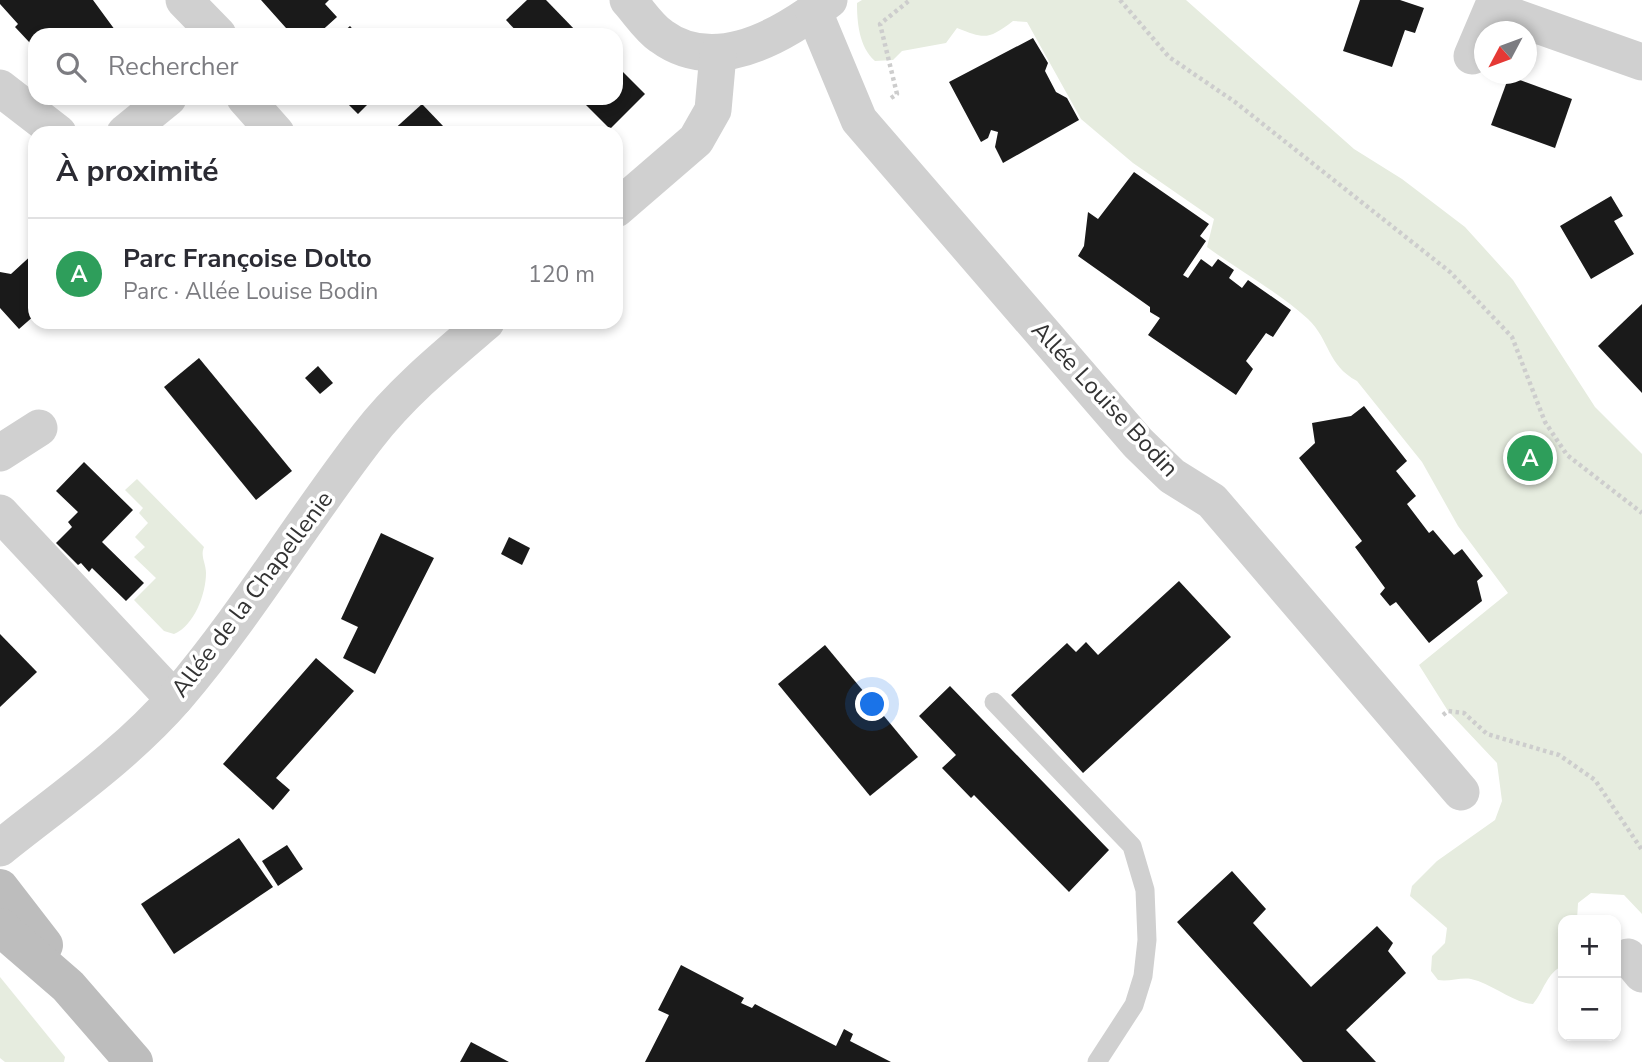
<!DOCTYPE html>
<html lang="fr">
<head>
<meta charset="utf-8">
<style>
	:root { --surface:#fff; --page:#f7f7f7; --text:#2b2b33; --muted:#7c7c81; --line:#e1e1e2; --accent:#2563eb }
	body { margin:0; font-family:"Nunito Sans",sans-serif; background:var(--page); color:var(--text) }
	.controls { position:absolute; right:21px; bottom:21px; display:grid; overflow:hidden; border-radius:14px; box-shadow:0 4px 10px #0003 }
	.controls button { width:63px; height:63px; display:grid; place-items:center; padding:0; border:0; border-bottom:2px solid var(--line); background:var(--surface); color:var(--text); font:35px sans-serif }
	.compass { position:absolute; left:1474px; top:21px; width:63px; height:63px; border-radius:50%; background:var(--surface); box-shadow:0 4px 10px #0003; rotate:229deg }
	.you { position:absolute; left:873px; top:705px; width:24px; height:24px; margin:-18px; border:5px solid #fff; border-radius:50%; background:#1a73e8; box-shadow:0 0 0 10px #1a73e833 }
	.badge { display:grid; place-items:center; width:46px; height:46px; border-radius:50%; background:var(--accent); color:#fff; font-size:23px; font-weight:700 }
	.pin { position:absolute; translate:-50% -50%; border:4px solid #fff; box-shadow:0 2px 7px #0006 }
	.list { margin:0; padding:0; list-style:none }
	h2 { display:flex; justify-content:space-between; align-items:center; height:91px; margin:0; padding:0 28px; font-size:30px }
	h2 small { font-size:23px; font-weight:400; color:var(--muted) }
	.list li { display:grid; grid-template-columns:46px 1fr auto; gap:21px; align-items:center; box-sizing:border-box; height:112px; padding:0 28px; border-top:2px solid var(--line) }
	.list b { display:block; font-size:26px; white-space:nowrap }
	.list p { margin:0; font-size:23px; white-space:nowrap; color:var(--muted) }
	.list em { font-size:23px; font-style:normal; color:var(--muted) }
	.icon { flex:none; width:38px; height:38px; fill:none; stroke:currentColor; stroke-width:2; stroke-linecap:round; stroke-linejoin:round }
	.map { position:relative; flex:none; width:1642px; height:1062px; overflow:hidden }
	.search { position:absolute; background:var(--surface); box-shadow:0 4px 10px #0003; left:28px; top:28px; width:595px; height:77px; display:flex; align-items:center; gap:18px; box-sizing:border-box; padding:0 24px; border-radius:21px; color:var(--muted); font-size:26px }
	.panel { position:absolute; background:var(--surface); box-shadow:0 4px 10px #0003; left:28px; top:126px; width:595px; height:203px; border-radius:21px }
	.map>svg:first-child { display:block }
</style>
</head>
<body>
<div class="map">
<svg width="1642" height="1062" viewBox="0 0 1642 1062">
	<rect width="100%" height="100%" fill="#fff"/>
	<g fill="#e6ecdf">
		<path d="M862,0h324l168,149 48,30 63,48 48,53 82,127 47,47v460l-18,-19 -33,-2 -13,10 -1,17h-14v46c-16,6 -19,25 -30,38 -20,-1 -40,-20 -62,-25 -10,-2 -22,3 -33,1l-7,-9 1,-15 13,-13 2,-15 -37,-32 2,-10 25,-25 58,-41 7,-19 -5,-38 -49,-52 -29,-46 89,-72 -50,-67 -36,-64 -65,-81c-30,-16 -27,-41 -49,-62 -28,-26 -70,-49 -101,-72l7,-28 -81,-56 -52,-44 -54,-97 -14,-1c-25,19 -28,18 -56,7l-11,15 -44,8 -9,9 -18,1c-16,-14 -18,-39 -18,-58z"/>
		<path d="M137,479l67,68c-4,9 2,16 2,26 0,21 -12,53 -32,61l-10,-3 -30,-31 22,-22 -22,-21 11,-10 -10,-10 13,-14 -9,-10 4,-5 -18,-18z"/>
		<polygon points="0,977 65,1057 64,1062 5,1062 0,1058"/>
	</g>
	<g fill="#1a1a1a">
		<polygon points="0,0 93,0 115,30 122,30 127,35 46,35 43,31 30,43 15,27 18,24 0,4"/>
		<polygon points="261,0 329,0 325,4 337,17 317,35 286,35 283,31 286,28"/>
		<polygon points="527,0 546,0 578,33 520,35 506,20"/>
		<polygon points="1360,0 1400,0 1424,8 1415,33 1405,30 1392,67 1343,51"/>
		<polygon points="350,26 358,35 340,35"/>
		<polygon points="1033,38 1048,63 1045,71 1056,92 1067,98 1079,120 1003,163 995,147 998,132 991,130 988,138 981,142 949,82"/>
		<polygon points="616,65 645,94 610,129 579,98 616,98"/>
		<polygon points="1509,76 1572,99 1555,148 1491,125"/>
		<polygon points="374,98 358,114 348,104 329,99"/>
		<polygon points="422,104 444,127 438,133 390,133"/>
		<polygon points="1134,172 1209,224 1200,236 1206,241 1183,275 1188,278 1201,259 1212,267 1218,259 1234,270 1229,278 1242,288 1248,280 1291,310 1273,337 1266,333 1246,361 1253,369 1236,395 1148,335 1160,318 1150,312 1150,307 1078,256 1084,246 1088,212 1098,219"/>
		<polygon points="1611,196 1623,216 1614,221 1634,254 1591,279 1560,226"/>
		<polygon points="35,252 35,315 19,329 0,308 0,272 11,274"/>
		<polygon points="1642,304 1642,393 1598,346"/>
		<polygon points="199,358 292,471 256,500 164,387"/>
		<polygon points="318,366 333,383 320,394 305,378"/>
		<polygon points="1364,406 1407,461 1396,471 1416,496 1407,504 1429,533 1433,530 1454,555 1462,549 1483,576 1477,581 1482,601 1429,643 1396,602 1390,606 1380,594 1385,588 1355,547 1362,541 1299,458 1315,443 1312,423 1351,416"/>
		<polygon points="84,462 133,510 102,542 144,583 126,601 92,568 89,572 81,563 78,565 56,543 72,527 68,522 78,512 56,491"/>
		<polygon points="381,533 434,558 375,674 343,658 358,627 341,619"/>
		<polygon points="509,537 530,548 522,565 501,554"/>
		<polygon points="1179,581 1231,637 1083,773 1011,695 1067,643 1076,652 1086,642 1098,655"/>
		<polygon points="0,634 37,672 0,707"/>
		<polygon points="825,645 918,757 870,796 778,684"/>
		<polygon points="316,658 354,691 276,778 290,790 273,810 223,764"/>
		<polygon points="950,686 1109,850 1069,892 974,795 971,798 942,768 956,755 919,716"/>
		<polygon points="239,838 273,887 174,954 141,904"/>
		<polygon points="287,845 303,869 278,886 262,861"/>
		<polygon points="1232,871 1266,909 1253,923 1311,987 1377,926 1393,943 1388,951 1406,973 1346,1030 1376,1062 1303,1062 1177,922"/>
		<polygon points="681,965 744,998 741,1003 752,1008 755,1004 836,1046 844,1029 853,1034 850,1041 891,1062 645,1062 669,1015 658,1010"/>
		<polygon points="471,1042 509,1062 460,1062"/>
	</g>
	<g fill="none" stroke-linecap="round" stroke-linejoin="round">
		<g stroke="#cdcdcd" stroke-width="4.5" stroke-dasharray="3.5 3.5" stroke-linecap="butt">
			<polyline points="1120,0 1169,57 1235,102 1450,272 1512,337 1545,422 1567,455 1642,513"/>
			<polyline points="891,98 897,94 880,24 910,0"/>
			<polyline points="1443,715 1448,711 1464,713 1487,734 1559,755 1595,780 1642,850"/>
		</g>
		<polyline stroke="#d0d0d0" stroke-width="19" points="994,702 1132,846 1145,890 1147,940 1143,976 1134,1005 1097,1062"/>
		<g stroke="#d0d0d0" stroke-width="37">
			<polyline points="184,0 218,35"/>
			<path d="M628,0c11,12 20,27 33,36 54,40 123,-1 168,-36"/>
			<polyline points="814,12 859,120 1138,443 1172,476 1212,501 1461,792"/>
			<polyline points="1472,56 1492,9 1642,62"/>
			<polyline points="0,88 58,133"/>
			<polyline points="245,98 276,133"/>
			<polyline points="125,133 168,98"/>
			<polyline points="616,209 696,140 713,110 718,54"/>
			<polyline points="0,453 39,428"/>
			<polyline points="0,513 174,699"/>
			<path d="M0,848c60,-48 126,-93 177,-152 70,-82 125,-175 191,-260 33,-43 77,-79 118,-114"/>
			<polyline points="1628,957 1642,974"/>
		</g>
		<g stroke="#bdbdbd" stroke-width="38">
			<polyline points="0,888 44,945"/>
			<polyline points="0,927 68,986 134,1062"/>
		</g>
	</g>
	<g text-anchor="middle" stroke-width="7" stroke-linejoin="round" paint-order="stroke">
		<g font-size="24" fill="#333" stroke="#fff">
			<text transform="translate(1105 399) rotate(47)" y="8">Allée Louise Bodin</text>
			<text transform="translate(252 594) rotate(-53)" y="8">Allée de la Chapellenie</text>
		</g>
	</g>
</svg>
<div class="controls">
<button>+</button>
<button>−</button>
</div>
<svg class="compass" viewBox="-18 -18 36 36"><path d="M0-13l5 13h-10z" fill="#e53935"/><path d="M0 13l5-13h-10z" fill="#7c7c81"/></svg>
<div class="you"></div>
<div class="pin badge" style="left:1530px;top:458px;background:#2e9e5b">A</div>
<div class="search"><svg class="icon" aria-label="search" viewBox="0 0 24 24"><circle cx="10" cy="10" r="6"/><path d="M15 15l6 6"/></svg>Rechercher</div>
<section class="panel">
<h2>À proximité<small></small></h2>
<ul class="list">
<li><span class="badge" style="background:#2e9e5b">A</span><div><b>Parc Françoise Dolto</b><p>Parc · Allée Louise Bodin</p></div><em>120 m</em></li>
</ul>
</section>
</div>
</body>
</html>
